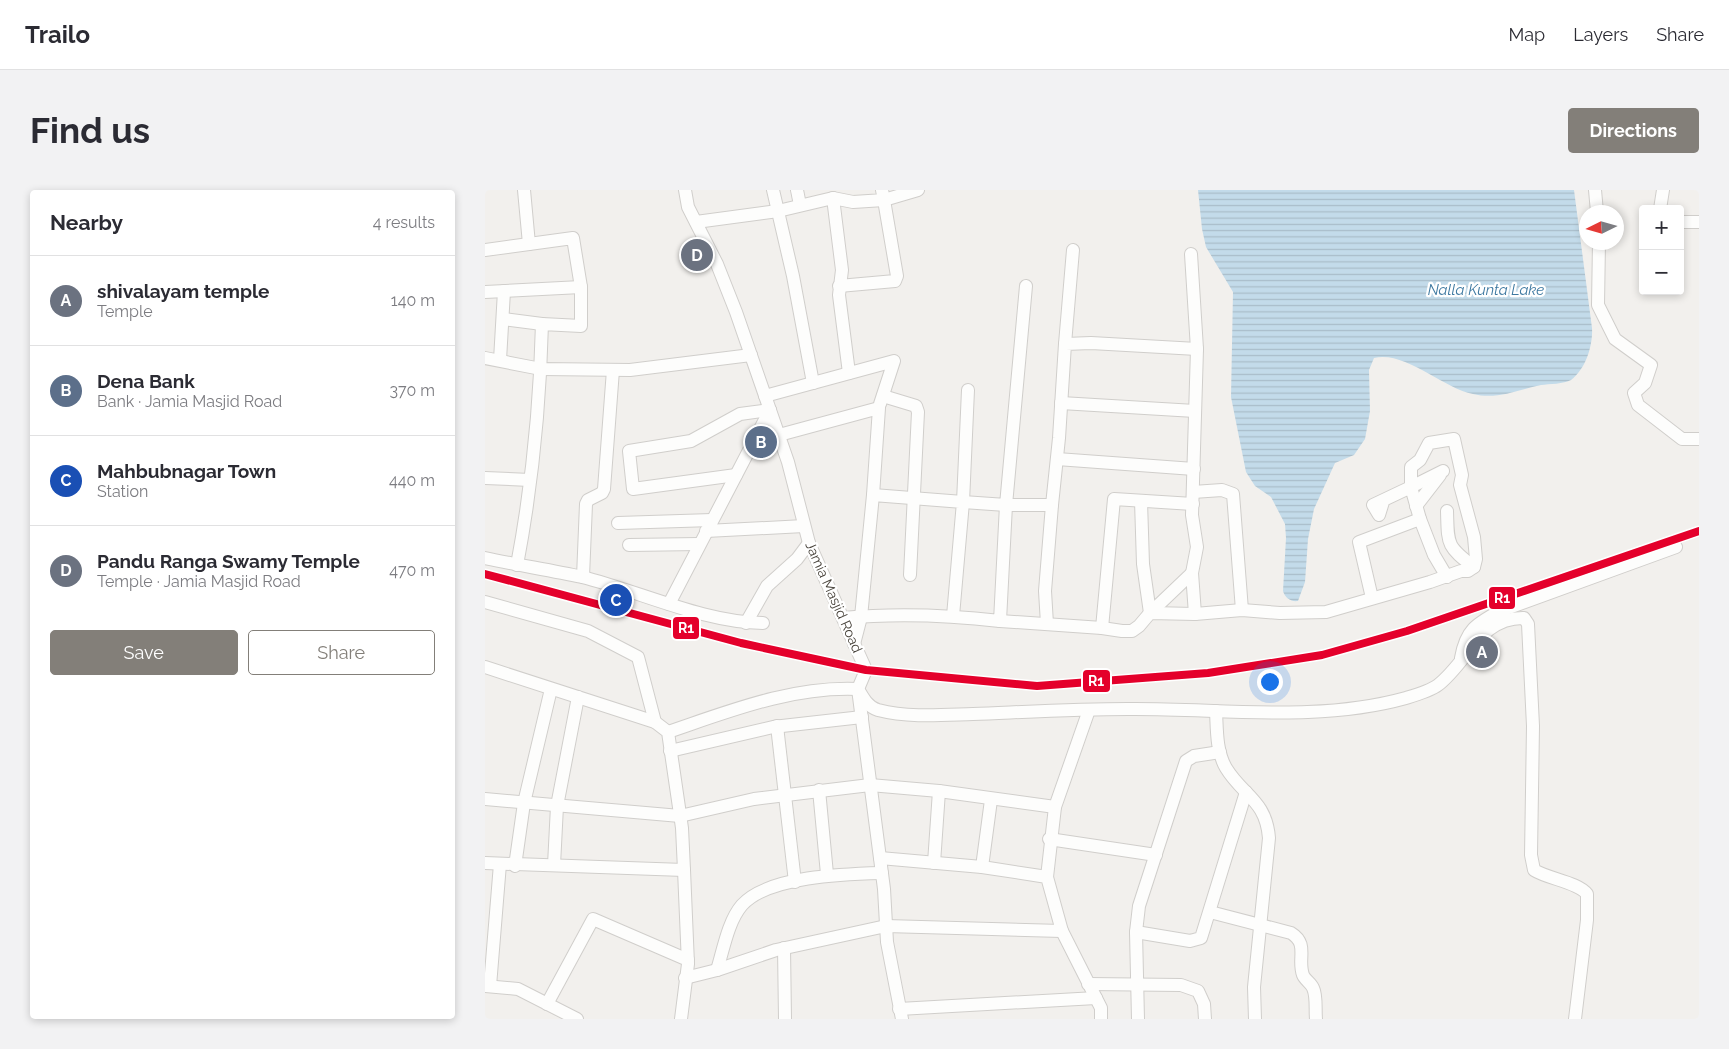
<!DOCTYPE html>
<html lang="en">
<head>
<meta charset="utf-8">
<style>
	:root { --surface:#fff; --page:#f2f2f3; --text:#2b2b33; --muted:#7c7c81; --line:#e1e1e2; --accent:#837f79 }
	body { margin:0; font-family:Raleway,sans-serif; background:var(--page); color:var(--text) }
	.controls { position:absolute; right:15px; top:15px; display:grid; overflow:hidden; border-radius:5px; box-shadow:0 2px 8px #0003 }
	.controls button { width:45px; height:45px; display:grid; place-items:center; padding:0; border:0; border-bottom:1px solid var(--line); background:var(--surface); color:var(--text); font:25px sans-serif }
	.compass { position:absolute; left:1094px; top:15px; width:45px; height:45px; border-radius:50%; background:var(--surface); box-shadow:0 2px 8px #0003; rotate:265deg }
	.you { position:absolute; left:784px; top:491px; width:18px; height:18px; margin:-12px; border:4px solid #fff; border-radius:50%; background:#1a73e8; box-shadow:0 0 0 8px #1a73e833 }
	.badge { display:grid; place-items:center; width:32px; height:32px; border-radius:50%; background:var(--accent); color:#fff; font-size:16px; font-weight:700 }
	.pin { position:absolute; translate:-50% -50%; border:2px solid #fff; box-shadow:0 1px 5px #0006 }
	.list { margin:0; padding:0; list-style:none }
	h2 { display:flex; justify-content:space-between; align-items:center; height:65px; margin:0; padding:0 20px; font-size:21px }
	h2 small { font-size:16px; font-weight:400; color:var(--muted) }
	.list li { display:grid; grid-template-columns:32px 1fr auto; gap:15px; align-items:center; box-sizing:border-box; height:90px; padding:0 20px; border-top:1px solid var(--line) }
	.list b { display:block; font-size:19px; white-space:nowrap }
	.list p { margin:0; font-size:16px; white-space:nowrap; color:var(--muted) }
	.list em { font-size:16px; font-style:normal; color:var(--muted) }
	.actions { display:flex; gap:10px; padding:15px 20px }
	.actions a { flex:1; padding:11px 0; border:1px solid var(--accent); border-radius:5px; text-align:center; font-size:18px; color:var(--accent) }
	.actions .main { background:var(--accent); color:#fff }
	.map { position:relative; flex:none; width:1214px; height:829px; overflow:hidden; border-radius:5px }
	header { display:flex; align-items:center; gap:30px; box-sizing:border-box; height:70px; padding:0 25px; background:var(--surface); border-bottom:1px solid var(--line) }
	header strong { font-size:24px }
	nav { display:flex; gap:28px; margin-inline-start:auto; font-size:18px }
	.intro { display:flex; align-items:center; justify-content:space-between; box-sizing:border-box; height:120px; padding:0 30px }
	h1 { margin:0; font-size:35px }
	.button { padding:12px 22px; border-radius:5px; background:var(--accent); color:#fff; font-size:18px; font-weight:700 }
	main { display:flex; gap:30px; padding:0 30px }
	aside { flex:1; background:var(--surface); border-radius:5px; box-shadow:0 2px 8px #0003 }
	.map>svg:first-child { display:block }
</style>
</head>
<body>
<header>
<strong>Trailo</strong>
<nav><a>Map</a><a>Layers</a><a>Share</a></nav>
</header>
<div class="intro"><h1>Find us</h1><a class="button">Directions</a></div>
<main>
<aside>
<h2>Nearby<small>4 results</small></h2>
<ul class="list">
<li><span class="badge" style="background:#6b7280">A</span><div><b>shivalayam temple</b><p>Temple</p></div><em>140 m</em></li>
<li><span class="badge" style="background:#5c6f8a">B</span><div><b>Dena Bank</b><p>Bank · Jamia Masjid Road</p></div><em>370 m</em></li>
<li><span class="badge" style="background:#1a4fb4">C</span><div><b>Mahbubnagar Town</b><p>Station</p></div><em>440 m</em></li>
<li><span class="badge" style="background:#6b7280">D</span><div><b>Pandu Ranga Swamy Temple</b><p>Temple · Jamia Masjid Road</p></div><em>470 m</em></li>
</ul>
<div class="actions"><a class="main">Save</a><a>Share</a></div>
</aside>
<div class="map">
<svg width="1214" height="829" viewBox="0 0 1214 829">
	<defs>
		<pattern id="water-rules" width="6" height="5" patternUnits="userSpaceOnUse" patternTransform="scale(1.25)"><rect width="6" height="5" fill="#c3dbea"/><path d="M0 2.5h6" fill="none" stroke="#a9bdc9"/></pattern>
	</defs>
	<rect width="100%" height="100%" fill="#f2f0ed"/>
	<path fill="url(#water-rules)" d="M713,0h376l18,138c1,17 -6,41 -21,52 -7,4 -22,4 -30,5 -24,5 -44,15 -68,9 -30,-6 -69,-44 -99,-36l-5,12 1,41 -5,28 -11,16 -19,8 -21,46 -6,30 -3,43 -7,19c-7,1 -13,-3 -15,-10l3,-53 -1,-14 -14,-27 -16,-11 -9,-14 -15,-75 2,-105 -27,-45 -4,-18z"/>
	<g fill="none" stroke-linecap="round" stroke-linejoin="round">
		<g stroke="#d0cecb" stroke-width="14">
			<g id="minor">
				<polyline points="39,0 44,54"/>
				<polyline points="200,0 203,17 232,74 251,122 303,272 324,353 381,480 373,499 399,699 402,752 417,829"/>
				<polyline points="288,0 308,86 328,193"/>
				<polyline points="312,0 315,15"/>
				<polyline points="1110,0 1112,22"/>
				<polyline points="348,8 357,80 354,105 364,183"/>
				<polyline points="1175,19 1178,0"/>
				<polyline points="211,32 293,21 348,8 368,12 399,10 397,0"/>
				<polyline points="1195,32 1214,32"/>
				<polyline points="1114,52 1113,115 1130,149 1166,175 1160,193 1149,203 1153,215 1197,249 1214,249"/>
				<path d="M0,60l88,-12 8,49v39l-39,-2c-2,80 -10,162 -25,241"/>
				<polyline points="706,64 712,159 707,325 712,357 707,383 710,424"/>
				<polyline points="354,96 410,91 412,86 399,10 433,0"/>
				<polyline points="0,102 96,97"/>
				<polyline points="18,129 57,134"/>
				<polyline points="580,154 588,60"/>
				<polyline points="0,168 56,179 145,180 266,165"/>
				<polyline points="15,170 19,101"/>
				<polyline points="483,200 478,312 521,315 541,96"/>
				<polyline points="280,206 409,171 395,214"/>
				<polyline points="398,206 431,216 433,222 425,385"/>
				<polyline points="576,213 710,221"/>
				<polyline points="294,245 394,218 388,305"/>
				<polyline points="572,269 709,279"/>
				<polyline points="251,285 148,299 144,261 206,251 255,224 285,220"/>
				<polyline points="0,288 45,290"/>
				<polyline points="708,302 737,300 748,304 757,420"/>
				<polyline points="656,311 658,374 665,423"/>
				<polyline points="898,312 894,325 888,315 926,297 935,329"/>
				<polyline points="567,315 574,248 580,154 606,153 712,159"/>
				<polyline points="931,316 955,285"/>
				<path d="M962,321c1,33 -1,35 27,56"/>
				<polyline points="133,333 227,330"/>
				<polyline points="221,341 319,336"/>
				<polyline points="144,355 214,354"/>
				<path d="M0,368c32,7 65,12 97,19 57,14 123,46 181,46"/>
				<polyline points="98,387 101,314 103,310 117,303 119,299 128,180"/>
				<polyline points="887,408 874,352 935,329 949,365 962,387"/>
				<polyline points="0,412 103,441 153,467 170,532"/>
				<polyline points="184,414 285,220"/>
				<polyline points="665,423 707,383"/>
				<path d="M358,428c53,-5 105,-3 157,3l6,-116h46l-7,86 2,33"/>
				<polyline points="515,431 617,438 637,441 647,441 654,436 665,423 710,424 757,420 795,423 841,422 945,392 976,381 983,381 989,377 991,369 989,347 975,295 977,285 969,249 944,253 935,270 926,277 926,297 958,281"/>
				<polyline points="261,433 282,396 312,369 324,353"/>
				<polyline points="617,438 629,309 708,314"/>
				<polyline points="369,454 376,427 388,305 478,312 468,426"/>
				<path d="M976,468c5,-28 15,-34 39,-47l176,-64"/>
				<polyline points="0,477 170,532 183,542 197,638 199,680 203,774 196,829"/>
				<path d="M731,521c1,18 0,40 10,57 17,28 40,32 43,70l-15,149 1,32"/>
				<polyline points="292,536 310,692"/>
				<path d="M183,542c62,-21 124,-46 190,-43 5,9 10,18 20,21 31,8 64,5 95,4 51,-2 103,-5 155,-5 92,-1 188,14 278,-11 10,-3 24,-7 32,-13 30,-23 42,-68 86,-67l4,6 5,102 -2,129 3,15c14,9 44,12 53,24v26l-12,99"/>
				<polyline points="185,561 288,537 377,527"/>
				<polyline points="334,600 342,684"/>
				<polyline points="0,609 195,626 269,609 385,595 454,601 570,617"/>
				<polyline points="564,649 671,665"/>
				<polyline points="0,673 199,680"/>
				<polyline points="449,673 454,601"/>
				<polyline points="69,675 72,616 93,507"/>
				<polyline points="30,676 39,613 66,499"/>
				<polyline points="497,677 506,610"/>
				<polyline points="562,687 570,617 604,520"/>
				<path d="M725,722l81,21c18,11 6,26 12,42 2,5 8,8 10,13 4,8 2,21 3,31"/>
				<polyline points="577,741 616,818 616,829"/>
				<polyline points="651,742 705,751 716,748 761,602"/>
				<polyline points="299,758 300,829"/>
				<path d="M232,780c6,-19 11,-49 25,-65 26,-29 103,-31 140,-32"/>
				<polyline points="200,788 232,780 291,760 401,736 577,741 562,687 497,677 395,668"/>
				<polyline points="603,794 696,795 713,801 719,814 720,829"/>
				<polyline points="0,796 33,799 92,829"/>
				<polyline points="5,796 15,674"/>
				<polyline points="62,814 108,729 203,770"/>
				<polyline points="414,819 611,808"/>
				<polyline points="653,829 651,742 654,716 701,571 709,566 735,562"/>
			</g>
		</g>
		<use href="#minor" stroke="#fdfdfc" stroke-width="12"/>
		<g stroke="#fff" stroke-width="11">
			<polyline id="rail-1" points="0,384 256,453 381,480 552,496 723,483 837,465 922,441 1214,341"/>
		</g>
		<use href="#rail-1" stroke="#e4002b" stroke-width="8"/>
	</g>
	<g text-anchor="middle" stroke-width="4.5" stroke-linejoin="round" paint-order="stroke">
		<g font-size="14" fill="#47423a" stroke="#fff">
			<text transform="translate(349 407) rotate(66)" y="5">Jamia Masjid Road</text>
		</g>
		<g font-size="15" font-style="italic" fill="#3d78a0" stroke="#fff">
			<text x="1001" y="105">Nalla Kunta Lake</text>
		</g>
	</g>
	<g stroke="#fff" stroke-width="2">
		<rect x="1003" y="396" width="28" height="24" rx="5" fill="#e4002b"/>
		<rect x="187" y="426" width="28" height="24" rx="5" fill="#e4002b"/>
		<rect x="597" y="479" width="29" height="24" rx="5" fill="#e4002b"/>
	</g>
	<g font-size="14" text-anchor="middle" font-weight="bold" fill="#fff">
		<text x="1017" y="413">R1</text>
		<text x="201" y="443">R1</text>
		<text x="611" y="496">R1</text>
	</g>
</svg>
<div class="controls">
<button>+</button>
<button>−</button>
</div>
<svg class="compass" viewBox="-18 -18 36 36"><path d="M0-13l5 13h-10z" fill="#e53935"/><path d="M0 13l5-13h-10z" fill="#7c7c81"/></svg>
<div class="you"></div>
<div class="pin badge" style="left:997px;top:462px;background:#6b7280">A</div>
<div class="pin badge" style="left:276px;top:252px;background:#5c6f8a">B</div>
<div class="pin badge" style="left:131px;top:410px;background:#1a4fb4">C</div>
<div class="pin badge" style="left:212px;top:65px;background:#6b7280">D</div>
</div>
</main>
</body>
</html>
